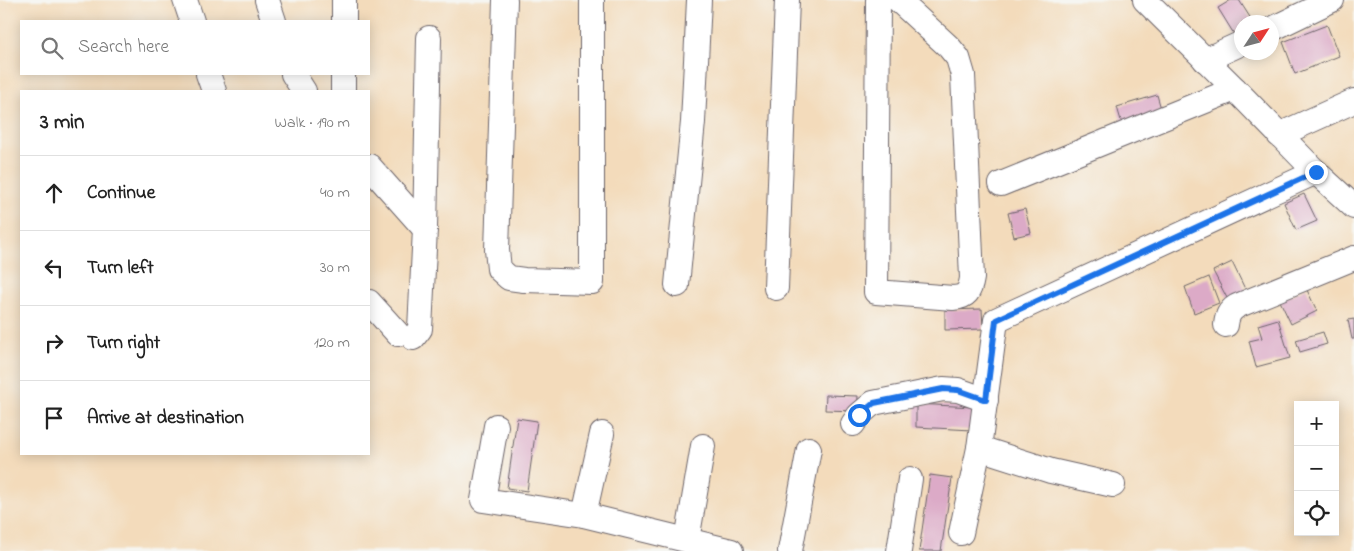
<!DOCTYPE html>
<html lang="en">
<head>
<meta charset="utf-8">
<style>
	:root { --surface:#fff; --page:#f2f2f2; --text:#222; --muted:#767676; --line:#e0e0e0 }
	body { margin:0; font-family:"Indie Flower",sans-serif; background:var(--page); color:var(--text) }
	.controls { position:absolute; right:15px; bottom:15px; display:grid; overflow:hidden; border-radius:0px; box-shadow:0 2px 12px #0003 }
	.controls button { width:45px; height:45px; display:grid; place-items:center; padding:0; border:0; border-bottom:1px solid var(--line); background:var(--surface); color:var(--text); font:25px sans-serif }
	.compass { position:absolute; left:1234px; top:15px; width:45px; height:45px; border-radius:50%; background:var(--surface); box-shadow:0 2px 12px #0003; rotate:54deg }
	.stop { position:absolute; width:15px; height:15px; margin:-11px; border:4px solid #1a73e8; border-radius:50%; background:#fff }
	.stop.end { background:#1a73e8; border-color:#fff; box-shadow:0 1px 5px #0008 }
	.list { margin:0; padding:0; list-style:none }
	h2 { display:flex; justify-content:space-between; align-items:center; height:65px; margin:0; padding:0 20px; font-size:21px }
	h2 small { font-size:16px; font-weight:400; color:var(--muted) }
	.list li { display:grid; grid-template-columns:32px 1fr auto; gap:15px; align-items:center; box-sizing:border-box; height:75px; padding:0 20px; border-top:1px solid var(--line) }
	.list b { display:block; font-size:19px; white-space:nowrap }
	.list em { font-size:16px; font-style:normal; color:var(--muted) }
	.icon { flex:none; width:28px; height:28px; fill:none; stroke:currentColor; stroke-width:2; stroke-linecap:round; stroke-linejoin:round }
	.map { position:relative; flex:none; width:1354px; height:551px; overflow:hidden }
	.search { position:absolute; background:var(--surface); box-shadow:0 2px 12px #0003; left:20px; top:20px; width:350px; height:55px; display:flex; align-items:center; gap:12px; box-sizing:border-box; padding:0 18px; border-radius:0px; color:var(--muted); font-size:19px }
	.panel { position:absolute; background:var(--surface); box-shadow:0 2px 12px #0003; left:20px; top:90px; width:350px; height:365px; border-radius:0px }
	.map>svg:first-child { display:block }
</style>
</head>
<body>
<div class="map">
<svg width="1354" height="551" viewBox="0 0 1354 551">
	<rect width="100%" height="100%" fill="#f6f6f2"/>
	<filter id="ink" filterUnits="userSpaceOnUse"><feTurbulence type="fractalNoise" baseFrequency=".02" numOctaves="2"/><feDisplacementMap in="SourceGraphic" scale="10" xChannelSelector="R" yChannelSelector="G"/><feConvolveMatrix kernelMatrix="1 2 1 2 8 2 1 2 1" color-interpolation-filters="sRGB"/></filter>
	<filter id="wash" filterUnits="userSpaceOnUse"><feTurbulence type="fractalNoise" baseFrequency=".0096" numOctaves="4" result="noise"/><feDisplacementMap in="SourceGraphic" scale="20" xChannelSelector="R" yChannelSelector="G"/><feGaussianBlur stdDeviation="1.12" result="paint"/><feColorMatrix in="noise" values="0 0 0 0 0 0 0 0 0 0 0 0 0 0 0 0 0 1.4 0 .05"/><feComposite in="paint" operator="in"/></filter>
	<g filter="url(#wash)">
		<rect width="100%" height="100%" fill="#f3dbbb"/>
		<g id="blocks">
			<g fill="#dcaac7">
				<polygon points="1231,0 1239,0 1253,22 1242,22 1242,30 1234,34 1218,8"/>
				<polygon points="1327,25 1339,56 1295,74 1283,42"/>
				<polygon points="1157,95 1162,112 1122,124 1117,107"/>
				<polygon points="1304,194 1317,221 1296,230 1284,203"/>
				<polygon points="1025,209 1031,233 1014,237 1008,213"/>
				<polygon points="1232,262 1246,291 1228,300 1213,271"/>
				<polygon points="1209,277 1219,303 1194,313 1185,287"/>
				<polygon points="1306,288 1317,311 1291,324 1280,301"/>
				<polygon points="982,309 983,329 945,330 945,310"/>
				<polygon points="1278,319 1290,358 1256,367 1249,341 1262,338 1258,325"/>
				<polygon points="1354,319 1354,339 1352,339 1348,320"/>
				<polygon points="1323,332 1327,344 1300,352 1296,340"/>
				<polygon points="826,395 858,396 857,411 825,410"/>
				<polygon points="916,404 973,407 972,430 916,427"/>
				<polygon points="517,418 537,421 527,491 507,488"/>
				<polygon points="930,475 952,478 941,551 919,551"/>
			</g>
		</g>
	</g>
	<g filter="url(#ink)">
		<use href="#blocks" fill-opacity="0" stroke="#6b6368" stroke-width="1"/>
		<g fill="none" stroke-linecap="round" stroke-linejoin="round">
			<g stroke="#6b6368" stroke-width="26">
				<g id="street">
					<polyline points="185,0 192,21"/>
					<polyline points="267,0 274,21"/>
					<polyline points="505,0 497,250 499,269 509,278 524,280 592,282 592,0"/>
					<path d="M878,0l-2,292 77,6c14,-1 17,-7 19,-20l-9,-203 -5,-17 -9,-11 -51,-47"/>
					<polyline points="1145,0 1235,89 1316,172 1354,207"/>
					<polyline points="344,21 344,0"/>
					<polyline points="1272,29 1332,0"/>
					<polyline points="1205,60 1242,43"/>
					<polyline points="208,74 214,91"/>
					<polyline points="293,74 304,91"/>
					<polyline points="343,91 343,74"/>
					<polyline points="1279,135 1354,101"/>
					<polyline points="369,166 425,229"/>
					<polyline points="1001,184 1235,89"/>
					<polyline points="677,285 693,122 699,0"/>
					<polyline points="776,288 787,0"/>
					<polyline points="369,302 398,334"/>
					<path d="M1226,325c1,-9 3,-14 11,-19l117,-48"/>
					<polyline points="413,338 420,329 425,229 429,38"/>
					<polyline points="853,424 859,415 873,403 943,389 958,390 986,400"/>
					<polyline points="496,426 483,500 584,515 731,551"/>
					<polyline points="979,448 1051,471 1113,485"/>
					<polyline points="584,515 602,434"/>
					<polyline points="961,533 979,448 996,320 1316,172"/>
					<polyline points="687,540 703,446"/>
					<polyline points="790,551 809,449"/>
					<polyline points="899,551 910,479"/>
				</g>
			</g>
			<use href="#street" stroke="#fff" stroke-width="24"/>
		</g>
	</g>
	<g fill="none" stroke-linecap="round" stroke-linejoin="round" filter="url(#ink)">
		<polyline stroke="#1a73e8" stroke-width="6" points="859,415 874,403 943,389 958,390 986,400 996,320 1316,172"/>
	</g>
</svg>
<div class="controls">
<button>+</button>
<button>−</button>
<button><svg class="icon" aria-label="locate" viewBox="0 0 24 24"><circle cx="12" cy="12" r="6"/><path d="M12 2v4M12 18v4M2 12h4M18 12h4"/></svg></button>
</div>
<svg class="compass" viewBox="-18 -18 36 36"><path d="M0-13l5 13h-10z" fill="#e53935"/><path d="M0 13l5-13h-10z" fill="#767676"/></svg>
<div class="stop" style="left:859px;top:415px"></div>
<div class="stop end" style="left:1316px;top:172px"></div>
<div class="search"><svg class="icon" aria-label="search" viewBox="0 0 24 24"><circle cx="10" cy="10" r="6"/><path d="M15 15l6 6"/></svg>Search here</div>
<section class="panel">
<h2>3 min<small>Walk · 190 m</small></h2>
<ul class="list">
<li><svg class="icon" aria-label="ahead" viewBox="0 0 24 24"><path d="M12 20V5M6 11l6-6 6 6"/></svg><div><b>Continue</b></div><em>40 m</em></li>
<li><svg class="icon" aria-label="left" viewBox="0 0 24 24"><path d="M17 20v-9H6M10 6l-5 5 5 5"/></svg><div><b>Turn left</b></div><em>30 m</em></li>
<li><svg class="icon" aria-label="right" viewBox="0 0 24 24"><path d="M7 20v-9h11M14 6l5 5-5 5"/></svg><div><b>Turn right</b></div><em>120 m</em></li>
<li><svg class="icon" aria-label="arrive" viewBox="0 0 24 24"><path d="M6 21V4h12l-3 4 3 4H6"/></svg><div><b>Arrive at destination</b></div></li>
</ul>
</section>
</div>
</body>
</html>
